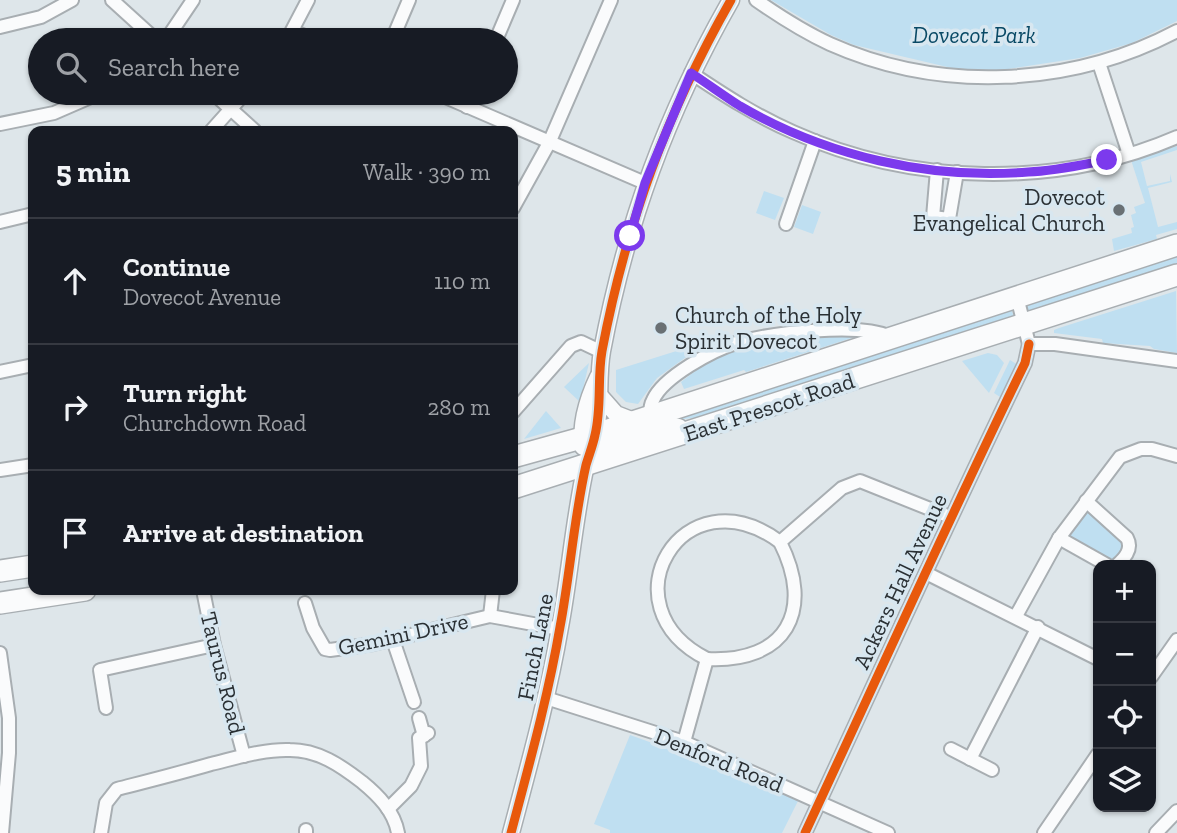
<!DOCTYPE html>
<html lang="en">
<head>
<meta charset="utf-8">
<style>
	:root { --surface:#171b24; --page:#242831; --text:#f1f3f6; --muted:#9ea1a6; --line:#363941 }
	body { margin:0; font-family:"Zilla Slab",serif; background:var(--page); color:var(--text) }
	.controls { position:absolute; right:21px; bottom:21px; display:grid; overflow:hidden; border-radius:14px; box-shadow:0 2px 5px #0004 }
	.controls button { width:63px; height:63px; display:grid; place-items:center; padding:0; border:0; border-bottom:2px solid var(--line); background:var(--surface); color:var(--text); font:35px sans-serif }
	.stop { position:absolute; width:21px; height:21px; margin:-16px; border:5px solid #7c3aed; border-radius:50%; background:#fff }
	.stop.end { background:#7c3aed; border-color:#fff; box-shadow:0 2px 7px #0008 }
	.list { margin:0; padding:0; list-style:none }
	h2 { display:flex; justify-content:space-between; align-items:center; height:91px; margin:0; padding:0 28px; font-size:30px }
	h2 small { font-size:23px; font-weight:400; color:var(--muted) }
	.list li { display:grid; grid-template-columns:46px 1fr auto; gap:21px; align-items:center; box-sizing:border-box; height:126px; padding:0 28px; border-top:2px solid var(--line) }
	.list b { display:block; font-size:26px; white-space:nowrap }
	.list p { margin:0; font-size:23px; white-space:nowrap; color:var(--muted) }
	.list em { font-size:23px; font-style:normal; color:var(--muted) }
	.icon { flex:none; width:38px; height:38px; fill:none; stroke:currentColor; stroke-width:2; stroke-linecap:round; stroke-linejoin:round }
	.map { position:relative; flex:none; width:1177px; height:833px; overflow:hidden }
	.search { position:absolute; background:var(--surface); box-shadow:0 2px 5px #0004; left:28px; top:28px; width:490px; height:77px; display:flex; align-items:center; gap:18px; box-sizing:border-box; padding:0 24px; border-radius:38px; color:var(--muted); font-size:26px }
	.panel { position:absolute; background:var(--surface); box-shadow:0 2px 5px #0004; left:28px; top:126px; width:490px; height:469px; border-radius:14px }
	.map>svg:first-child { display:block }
</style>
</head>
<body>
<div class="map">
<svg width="1177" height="833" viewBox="0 0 1177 833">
	<rect width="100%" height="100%" fill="#dee6ea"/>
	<g fill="#bfdff1">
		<polygon points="771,0 1177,0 1177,21 1132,43 1080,58 1002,70 960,70 854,45 831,35"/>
		<polygon points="1177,146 1177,150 1141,162 1147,186 1170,181 1170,174 1172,182 1148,188 1158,227 1177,222 1177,229 1156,235 1157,239 1114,251 1112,239 1132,233 1131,228 1134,227 1131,215 1136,213 1134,207 1145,203 1131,160"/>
		<polygon points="764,191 784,198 775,220 756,213"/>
		<polygon points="802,205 821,212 813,234 794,227"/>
		<polygon points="1177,251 1177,265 1029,313 1025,300"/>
		<polygon points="1176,291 1177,353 1154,349 1150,346 1103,343 1102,339 1054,333 1054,330 1059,328"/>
		<polygon points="1010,306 1014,317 700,417 676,420 673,416"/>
		<path d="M860,332l1,3 -115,37 -2,-2 -60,19 -3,-7c16,-13 35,-26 55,-33 39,-14 83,-13 124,-17z"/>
		<polygon points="721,337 689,355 657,378 638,404 626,402 616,392 616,370"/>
		<polygon points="988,353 997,355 1004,363 989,393 962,361"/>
		<polygon points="1010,360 1018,365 1003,397 1000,397 994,393"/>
		<polygon points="589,363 580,402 564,387"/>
		<polygon points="546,411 561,428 524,439"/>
		<polygon points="1089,510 1124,541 1125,548 1112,561 1068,539"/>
		<polygon points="630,735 714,765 798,801 782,833 610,833 610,830 594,824"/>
	</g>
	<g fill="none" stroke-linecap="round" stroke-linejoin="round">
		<g stroke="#a8aeb2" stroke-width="16">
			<g id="street">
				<polyline points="112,0 156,40"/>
				<path d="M756,0c23,16 48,32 74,44 110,49 241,43 347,-13"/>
				<polyline points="0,27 41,17 72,0"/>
				<polyline points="293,31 314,40"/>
				<polyline points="166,40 193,0"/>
				<polyline points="287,40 308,0"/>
				<polyline points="392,40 409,0"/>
				<polyline points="496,40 513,0"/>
				<polyline points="1099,63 1129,154"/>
				<path d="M691,73c33,22 65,43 102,59 118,53 264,57 384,5"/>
				<polyline points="213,93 255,131"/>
				<polyline points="436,93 645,183"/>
				<polyline points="467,107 473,93"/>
				<polyline points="0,124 54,113 100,93"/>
				<polyline points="211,131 245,93"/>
				<polyline points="937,170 933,217 949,219 957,172"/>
				<polyline points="513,208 549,143 611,0"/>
				<polyline points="0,222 33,214"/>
				<polyline points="786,224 815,141"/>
				<polyline points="1017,297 1029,344 1055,344 1177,361"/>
				<polyline points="0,372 33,365"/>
				<polyline points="513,412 571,346 581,342 602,352"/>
				<path d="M650,415c0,-5 0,-10 3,-15 10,-23 60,-50 83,-57 35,-10 123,-21 154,-6"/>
				<polyline points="0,470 33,465"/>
				<path d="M1086,501l41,37c6,11 -2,20 -10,27"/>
				<polyline points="1059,538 1107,565"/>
				<polyline points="926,573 1098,659"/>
				<polyline points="203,590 214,645 244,756"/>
				<polyline points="305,603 313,628 325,649 330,650 373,644 490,616 560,629"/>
				<polyline points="490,616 493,590"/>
				<polyline points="1016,616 1059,538 1120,457 1141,449 1152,449 1177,456"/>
				<polyline points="393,640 414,702"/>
				<polyline points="0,653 9,718 9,753 2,833"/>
				<path d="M707,659c-105,-53 -24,-189 73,-117"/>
				<polyline points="1151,677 1177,640"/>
				<polyline points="546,698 684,742 888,833"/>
				<polyline points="106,708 100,670 214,645"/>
				<polyline points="419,718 424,736"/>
				<path d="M684,742l23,-83c79,4 108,-48 73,-117l62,-54 18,-7 90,36"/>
				<polyline points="951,749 992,770"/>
				<polyline points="970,759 1038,627"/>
				<polyline points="388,809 411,786 421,766 419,738 428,733"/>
				<path d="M101,833l5,-30 11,-14c31,-8 63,-16 94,-25 25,-6 53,-15 79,-14 28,0 50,15 72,32 16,13 32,29 36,51"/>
				<polyline points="306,833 306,830"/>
				<path d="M805,833c73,-157 144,-314 220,-470l4,-19"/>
				<polyline points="1044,833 1098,754"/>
				<polyline points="1156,833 1177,811"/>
			</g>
		</g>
		<g stroke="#a8aeb2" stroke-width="19">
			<g id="secondary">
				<polyline points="601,397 616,414 634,421"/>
				<polyline points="584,439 592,445 605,446 674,426 679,427"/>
				<path d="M583,447c-3,-24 5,-49 15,-70"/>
				<path d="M511,833c18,-68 37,-136 49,-206 10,-53 14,-109 26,-162 3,-10 7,-20 9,-30 7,-28 2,-56 7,-84 24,-127 65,-239 129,-351"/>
			</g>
		</g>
		<g stroke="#a8aeb2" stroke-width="24">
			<g id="highway">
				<polyline points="513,457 596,434 1177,245"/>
				<polyline points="513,488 1177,275"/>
				<polyline points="0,571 33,566"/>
				<polyline points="0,603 85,590"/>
			</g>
		</g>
		<use href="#street" stroke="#fafbfc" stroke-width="12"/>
		<use href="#secondary" stroke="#fafbfc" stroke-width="16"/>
		<use href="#highway" stroke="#fafbfc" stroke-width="21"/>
		<g stroke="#d8e7f0" stroke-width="13">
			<g id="cycleway">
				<path d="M511,833c18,-68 37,-136 49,-206 10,-53 14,-109 26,-162 3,-10 7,-20 9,-30 7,-28 2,-56 7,-84 24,-127 65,-239 129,-351"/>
				<path d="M805,833c73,-157 144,-314 220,-470l4,-19"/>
			</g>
		</g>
		<use href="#cycleway" stroke="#e8590c" stroke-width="9"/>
	</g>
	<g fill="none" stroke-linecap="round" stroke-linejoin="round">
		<path stroke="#7c3aed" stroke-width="9" d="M630,236l15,-53 46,-110c17,11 33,23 49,33 86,50 189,74 288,66 27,-1 53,-7 79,-12"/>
	</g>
	<g fill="#697074" stroke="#d8e7f0" stroke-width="2.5">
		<circle cx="1119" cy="210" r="7"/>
		<circle cx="661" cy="328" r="7"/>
	</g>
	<g text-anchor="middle" stroke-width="7" stroke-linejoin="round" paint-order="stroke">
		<g font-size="23" font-style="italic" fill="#094965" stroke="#d8e7f0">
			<text x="974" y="43">Dovecot Park</text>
		</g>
		<g font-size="23" fill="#2a3034" stroke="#d8e7f0" text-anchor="end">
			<text x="1105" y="205">Dovecot<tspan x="1105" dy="26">Evangelical Church</tspan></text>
			<text x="675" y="323" text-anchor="start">Church of the Holy<tspan x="675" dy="26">Spirit Dovecot</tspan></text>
		</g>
		<g font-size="23" fill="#2a3034" stroke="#d8e7f0">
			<text transform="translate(769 407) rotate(-18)" y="8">East Prescot Road</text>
			<text transform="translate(900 581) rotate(-65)" y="8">Ackers Hall Avenue</text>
			<text transform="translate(403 634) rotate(-12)" y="8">Gemini Drive</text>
			<text transform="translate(535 647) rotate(-79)" y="8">Finch Lane</text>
			<text transform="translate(223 673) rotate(76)" y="8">Taurus Road</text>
			<text transform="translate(719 760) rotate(22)" y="8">Denford Road</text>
		</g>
	</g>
</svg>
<div class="controls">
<button>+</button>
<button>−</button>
<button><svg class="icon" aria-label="locate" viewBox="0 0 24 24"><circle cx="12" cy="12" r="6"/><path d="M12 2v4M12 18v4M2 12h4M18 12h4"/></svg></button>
<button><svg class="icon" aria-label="layers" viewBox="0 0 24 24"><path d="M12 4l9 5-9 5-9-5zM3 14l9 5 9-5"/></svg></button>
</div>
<div class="stop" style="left:630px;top:236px"></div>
<div class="stop end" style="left:1107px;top:160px"></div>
<div class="search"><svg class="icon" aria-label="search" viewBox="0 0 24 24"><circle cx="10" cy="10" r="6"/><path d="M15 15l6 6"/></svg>Search here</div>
<section class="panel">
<h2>5 min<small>Walk · 390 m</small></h2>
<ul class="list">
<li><svg class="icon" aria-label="ahead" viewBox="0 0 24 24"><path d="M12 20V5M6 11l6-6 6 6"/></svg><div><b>Continue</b><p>Dovecot Avenue</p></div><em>110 m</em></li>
<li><svg class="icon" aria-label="right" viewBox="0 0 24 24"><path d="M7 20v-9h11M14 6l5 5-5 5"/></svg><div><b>Turn right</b><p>Churchdown Road</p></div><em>280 m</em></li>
<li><svg class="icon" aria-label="arrive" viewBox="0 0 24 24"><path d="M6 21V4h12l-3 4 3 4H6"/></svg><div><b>Arrive at destination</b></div></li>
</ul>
</section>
</div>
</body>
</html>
